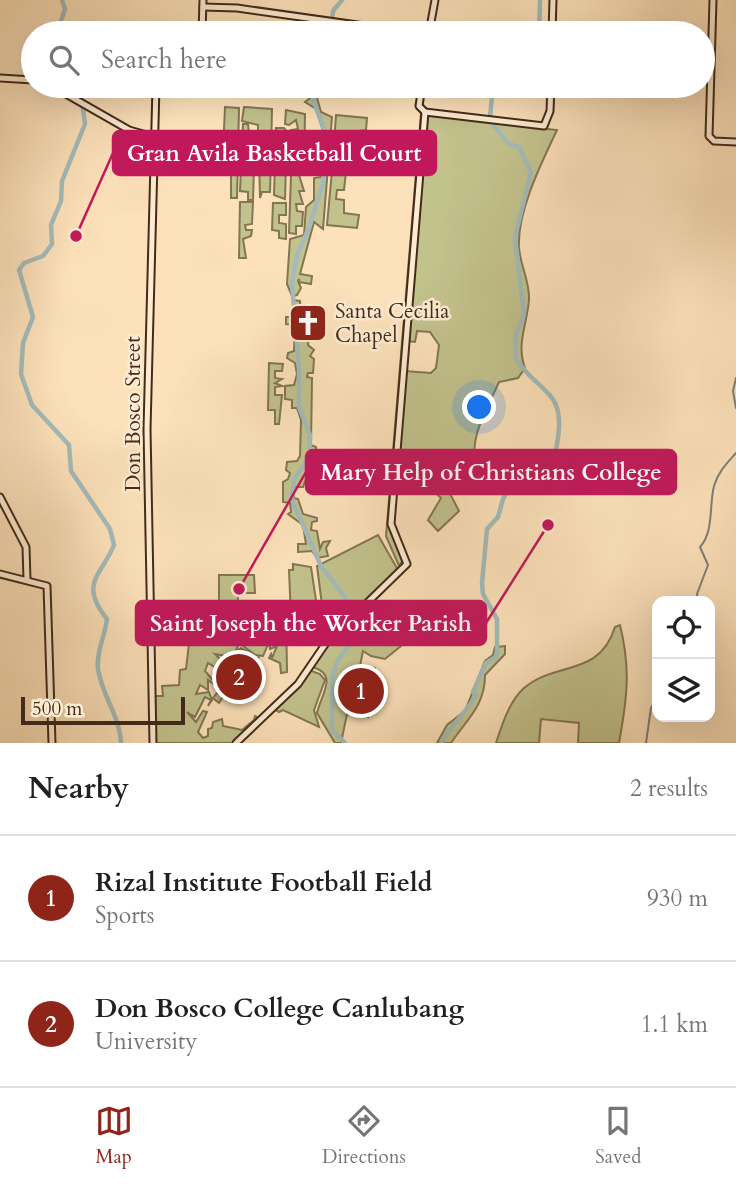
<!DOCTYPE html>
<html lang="en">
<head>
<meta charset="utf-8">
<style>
	:root { --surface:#fff; --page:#f6f6f6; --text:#202124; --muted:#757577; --line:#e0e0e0; --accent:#8f2418 }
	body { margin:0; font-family:Cardo,serif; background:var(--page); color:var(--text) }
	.controls { position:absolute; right:21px; bottom:21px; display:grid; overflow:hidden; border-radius:14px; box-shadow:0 7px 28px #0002 }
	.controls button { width:63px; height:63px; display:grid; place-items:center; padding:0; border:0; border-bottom:2px solid var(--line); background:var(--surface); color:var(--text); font:35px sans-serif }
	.scale { position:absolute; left:21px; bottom:18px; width:164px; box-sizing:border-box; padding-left:7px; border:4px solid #442b19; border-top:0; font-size:19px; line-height:24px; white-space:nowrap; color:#442b19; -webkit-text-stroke:5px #fdecd2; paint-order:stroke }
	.you { position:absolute; left:480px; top:408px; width:24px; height:24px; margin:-18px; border:5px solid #fff; border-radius:50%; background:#1a73e8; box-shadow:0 0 0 10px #1a73e833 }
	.badge { display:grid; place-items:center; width:46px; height:46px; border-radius:50%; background:var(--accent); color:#fff; font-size:23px; font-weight:700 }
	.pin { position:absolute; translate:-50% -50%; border:4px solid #fff; box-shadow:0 2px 7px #0006 }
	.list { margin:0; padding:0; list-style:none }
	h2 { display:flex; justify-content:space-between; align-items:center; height:91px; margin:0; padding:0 28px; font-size:30px }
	h2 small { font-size:23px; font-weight:400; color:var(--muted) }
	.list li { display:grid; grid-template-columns:46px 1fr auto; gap:21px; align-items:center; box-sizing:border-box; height:126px; padding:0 28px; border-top:2px solid var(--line) }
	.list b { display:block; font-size:26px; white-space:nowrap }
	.list p { margin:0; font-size:23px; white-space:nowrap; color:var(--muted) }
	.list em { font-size:23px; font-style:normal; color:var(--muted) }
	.icon { flex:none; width:38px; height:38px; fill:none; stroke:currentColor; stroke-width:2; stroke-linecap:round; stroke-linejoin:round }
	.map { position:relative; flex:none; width:736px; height:743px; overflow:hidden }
	.search { position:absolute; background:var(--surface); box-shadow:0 7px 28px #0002; left:21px; right:21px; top:21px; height:77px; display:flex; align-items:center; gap:18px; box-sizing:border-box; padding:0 24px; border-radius:38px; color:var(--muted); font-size:26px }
	.sheet { height:343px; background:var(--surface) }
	nav { display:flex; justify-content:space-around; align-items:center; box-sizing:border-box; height:98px; border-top:2px solid var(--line); background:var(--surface); font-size:19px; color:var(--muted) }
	nav a { display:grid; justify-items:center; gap:4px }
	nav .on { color:var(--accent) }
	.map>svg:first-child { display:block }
</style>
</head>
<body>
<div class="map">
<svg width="736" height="743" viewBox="0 0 736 743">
	<rect width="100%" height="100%" fill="#fce1ba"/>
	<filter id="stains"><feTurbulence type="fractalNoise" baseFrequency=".00286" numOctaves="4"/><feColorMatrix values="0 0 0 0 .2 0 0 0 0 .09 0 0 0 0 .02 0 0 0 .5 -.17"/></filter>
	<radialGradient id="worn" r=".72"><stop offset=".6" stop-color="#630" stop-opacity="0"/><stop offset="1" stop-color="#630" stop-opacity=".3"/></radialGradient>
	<g fill="#c2c28d" stroke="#837653" stroke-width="2">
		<polygon points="316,94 321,112 332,117 323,229 314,222 300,274 312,276 311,284 299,282 299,279 298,281 301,288 297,295 292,296 287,284 290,239 304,235 306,207 314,200 314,178 321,177 323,131 316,109 305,102"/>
		<polygon points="225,107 239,108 238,152 223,151"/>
		<polygon points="244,107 272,109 271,154 258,153 258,125 242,121"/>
		<polygon points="286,110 305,114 304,172 290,172 291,130 298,129 296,120 289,125 285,124"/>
		<polygon points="421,113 390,524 403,560 399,566 386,536"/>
		<polygon points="336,115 367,118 366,130 350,132 346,171 332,170"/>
		<path d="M426,115l131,15c-15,32 -40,81 -38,117 1,19 11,34 10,53 -2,25 -13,44 -4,68l-7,10 -19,4c-10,23 -35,63 -20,87l-32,19 12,23 -21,20 -10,-11 13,-22 -18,-17 -27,-5 9,-105 26,2 5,-5 3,-23 -9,-13 -13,-1 -2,11 -8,-1z"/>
		<polygon points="243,124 248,124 249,134 255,134 253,200 248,200 248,192 240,191"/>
		<polygon points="276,128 284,128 287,132 285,199 274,195"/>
		<polygon points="224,154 238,154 237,198 231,198 231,173 223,172"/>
		<polygon points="259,156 271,156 270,192 262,192 260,198"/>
		<polygon points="332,171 346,172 344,190 337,190 336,199 344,200 344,213 359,215 357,228 327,225"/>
		<polygon points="291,175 299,175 304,191 299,191 303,204 296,204 297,211 303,212 302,226 296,226 296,234 289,233"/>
		<polygon points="240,202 253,202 252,224 245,225 246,230 252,230 251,236 243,239 246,258 239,258"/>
		<polygon points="273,203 286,203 286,215 279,215 279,223 286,224 286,239 279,238 279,231 272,230"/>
		<path d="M293,300l7,1 2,26 7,5 -1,13 6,5 -4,6 4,3 -1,14h-5l-1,4 5,1 -1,67 5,2c2,11 -9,27 -13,40h-9v11l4,1 5,15 14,4v3l-5,1 -1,8 6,1 3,18 3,-7 7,-1 -4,7 2,8 -11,2 -5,-7 -14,1v-8h8l-3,-19 -15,-11 3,-2 -1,-9 -7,-1v-20l5,-3 2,-6 -4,-3 1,-8 10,-1 3,-5 1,-36 -4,-12h-5v-8l-7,-1v-13l9,-1 3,-11 -2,-11 -8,-5 1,-5 6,-2 1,-26 -9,-1v-7h7z"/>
		<polygon points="269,363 283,364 282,371 275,371 275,378 282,379 275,383 282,386 275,387 275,395 282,395 279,424 275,424 275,410 268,410"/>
		<polygon points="378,535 398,570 340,624 322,605 317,566"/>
		<polygon points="293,564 311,567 317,607 333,626 329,630 327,619 291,618 289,570 293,570"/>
		<polygon points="219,575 254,575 255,593 238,593 238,605 219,605"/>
		<path d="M368,604l10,12c18,1 27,11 23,30l-16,13 -14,-3 -8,-5 -3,15 15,2 -7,49 -21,-3 -6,29h-6l-18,-30c4,-18 22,-39 -5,-46l12,-21z"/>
		<polygon points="286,609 287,672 281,673 280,663 269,658 271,654 272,658 277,646 270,649 269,642 263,656 255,655 230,636 238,646 235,652 241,648 253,655 246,660 248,664 259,657 252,667 234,658 215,654 221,660 233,661 233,667 237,669 240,664 247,666 234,684 228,680 233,671 226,670 224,678 213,674 216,668 208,663 205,671 212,679 227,681 220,685 224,695 219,703 213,698 220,689 208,680 208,690 200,685 196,694 209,692 212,700 208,706 211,700 205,697 195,717 187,712 196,722 203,711 207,712 198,732 203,738 208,736 208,729 212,728 213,722 222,719 223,726 242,730 254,720 255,716 260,718 234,743 154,743 154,696 163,696 162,686 179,685 180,670 186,669 193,610"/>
		<path d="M620,625c11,44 7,74 -1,118h-41l1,-20 -38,-4 -2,24h-43c6,-18 13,-41 27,-54 33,-29 76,-11 92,-62z"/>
		<path d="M505,646v8l-20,21c0,31 -18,44 -34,68h-14l10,-18 18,-14 20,-50 8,-6 2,-8z"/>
		<polygon points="309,670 320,674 325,680 314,710 319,727 283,710 279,712 274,709"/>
	</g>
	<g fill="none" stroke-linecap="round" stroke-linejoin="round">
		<g stroke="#7d8179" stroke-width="2">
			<polyline points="736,378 733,391 736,408"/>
			<path d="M698,601l-1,-7 11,-29 -8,-18c14,-15 9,-42 14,-61 4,-14 13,-23 22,-33"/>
			<polyline points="646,743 651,708 657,697"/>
		</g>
		<g stroke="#a3bbb9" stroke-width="4.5">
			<polyline points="57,33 65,9 62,0"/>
			<polyline points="331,33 333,11 342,0"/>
			<polyline points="539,33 540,0"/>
			<path d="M80,86l5,38 -23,57 -1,20 -10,24 1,19 -9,12 -19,7 -5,7 14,47 -10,26 -2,31 11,31 37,40 2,26 39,58 4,16c-12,30 -36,38 -7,74 -2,17 -11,33 -9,50 4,27 22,47 23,74"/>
			<polyline points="317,86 313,100 326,134 323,183 309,228 297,255 292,284 299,368 299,407 310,435 309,458 294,479 292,500 321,566 345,597 356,620 355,637 338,660 332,677 332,730 345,743"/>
			<polyline points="490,117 493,86"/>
			<path d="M441,743c10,-18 25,-30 35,-48l-3,-3 13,-29 10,-6 1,-5v-33l-14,-25 -1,-11 5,-54 11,-12 5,-18 15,-25 33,-9c5,-8 5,-17 7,-27 7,-49 -19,-44 -42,-79v-24l8,-21 -9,-77 16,-65 -12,-25 -10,-3 -18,-22"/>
		</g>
		<g stroke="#442b19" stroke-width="9">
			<g id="secondary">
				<polyline points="713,0 709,136 714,141 736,142"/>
				<polyline points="203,7 237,8 414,33"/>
				<polyline points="202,33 203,0"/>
				<polyline points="429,33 435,0"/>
				<polyline points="552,33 553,0"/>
				<polyline points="0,78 33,80"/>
				<polyline points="52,86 129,130 154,137"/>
				<polyline points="422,86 419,106 425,112"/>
				<polyline points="425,112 544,126 550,111 551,86"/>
				<polyline points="0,497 26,547 27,580"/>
				<polyline points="0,574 47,586 52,743"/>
				<polyline points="153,743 147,429 156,86"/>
				<polyline points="236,743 298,684 326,643 407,564 391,524 425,112"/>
			</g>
		</g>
		<use href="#secondary" stroke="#fdecd2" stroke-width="5"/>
	</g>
	<defs>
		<g id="church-square" transform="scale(2.0125)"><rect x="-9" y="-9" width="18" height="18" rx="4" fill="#8f2418" stroke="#fdecd2"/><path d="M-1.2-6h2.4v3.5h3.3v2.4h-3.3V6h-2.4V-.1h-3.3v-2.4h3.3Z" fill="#fff"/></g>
	</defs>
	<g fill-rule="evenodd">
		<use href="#church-square" x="308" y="323"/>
	</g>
	<g text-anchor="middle" stroke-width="5" stroke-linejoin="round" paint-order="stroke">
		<g font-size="21" fill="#442b19" stroke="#fdecd2" text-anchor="start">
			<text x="335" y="318">Santa Cecilia<tspan x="335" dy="24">Chapel</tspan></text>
		</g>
		<g font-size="21" fill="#442b19" stroke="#fdecd2">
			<text transform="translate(133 414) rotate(-90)" y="7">Don Bosco Street</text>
		</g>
	</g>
	<path fill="none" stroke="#c2185b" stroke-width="2.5" d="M76 236L113 153M239 589L306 472M548 525L486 623"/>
	<g fill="#c2185b" stroke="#fdecd2" stroke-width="2.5">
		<circle cx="76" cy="236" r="7"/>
		<circle cx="239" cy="589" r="7"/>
		<circle cx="548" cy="525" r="7"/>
	</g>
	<g fill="#c2185b" stroke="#c2185b" stroke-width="2.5">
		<rect x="113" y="131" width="323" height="44" rx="7"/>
		<rect x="306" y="450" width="370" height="44" rx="7"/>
		<rect x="136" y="601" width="350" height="44" rx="7"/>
	</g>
	<g font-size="23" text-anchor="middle" font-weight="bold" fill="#fff">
		<text x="274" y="161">Gran Avila Basketball Court</text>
		<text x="491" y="480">Mary Help of Christians College</text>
		<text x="311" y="631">Saint Joseph the Worker Parish</text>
	</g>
	<rect width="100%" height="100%" filter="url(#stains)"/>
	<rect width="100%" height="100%" fill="url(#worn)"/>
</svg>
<div class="controls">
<button><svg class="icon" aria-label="locate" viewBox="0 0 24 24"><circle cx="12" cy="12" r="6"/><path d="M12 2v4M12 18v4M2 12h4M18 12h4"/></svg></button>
<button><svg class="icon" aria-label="layers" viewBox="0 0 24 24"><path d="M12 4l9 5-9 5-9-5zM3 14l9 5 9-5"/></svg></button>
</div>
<div class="scale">500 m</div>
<div class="you"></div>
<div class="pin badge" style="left:361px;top:691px">1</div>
<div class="pin badge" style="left:239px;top:677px">2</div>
<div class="search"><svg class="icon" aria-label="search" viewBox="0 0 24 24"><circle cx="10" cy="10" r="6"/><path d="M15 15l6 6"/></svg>Search here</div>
</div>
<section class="sheet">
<h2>Nearby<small>2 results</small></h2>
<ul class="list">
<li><span class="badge">1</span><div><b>Rizal Institute Football Field</b><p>Sports</p></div><em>930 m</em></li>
<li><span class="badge">2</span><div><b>Don Bosco College Canlubang</b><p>University</p></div><em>1.1 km</em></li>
</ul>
</section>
<nav>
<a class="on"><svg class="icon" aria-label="map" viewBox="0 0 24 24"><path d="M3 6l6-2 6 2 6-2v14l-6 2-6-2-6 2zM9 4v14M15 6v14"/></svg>Map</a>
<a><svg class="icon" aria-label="directions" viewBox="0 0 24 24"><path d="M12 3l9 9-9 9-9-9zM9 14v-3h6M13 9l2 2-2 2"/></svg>Directions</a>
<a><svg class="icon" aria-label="saved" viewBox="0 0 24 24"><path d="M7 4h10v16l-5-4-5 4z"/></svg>Saved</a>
</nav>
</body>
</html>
